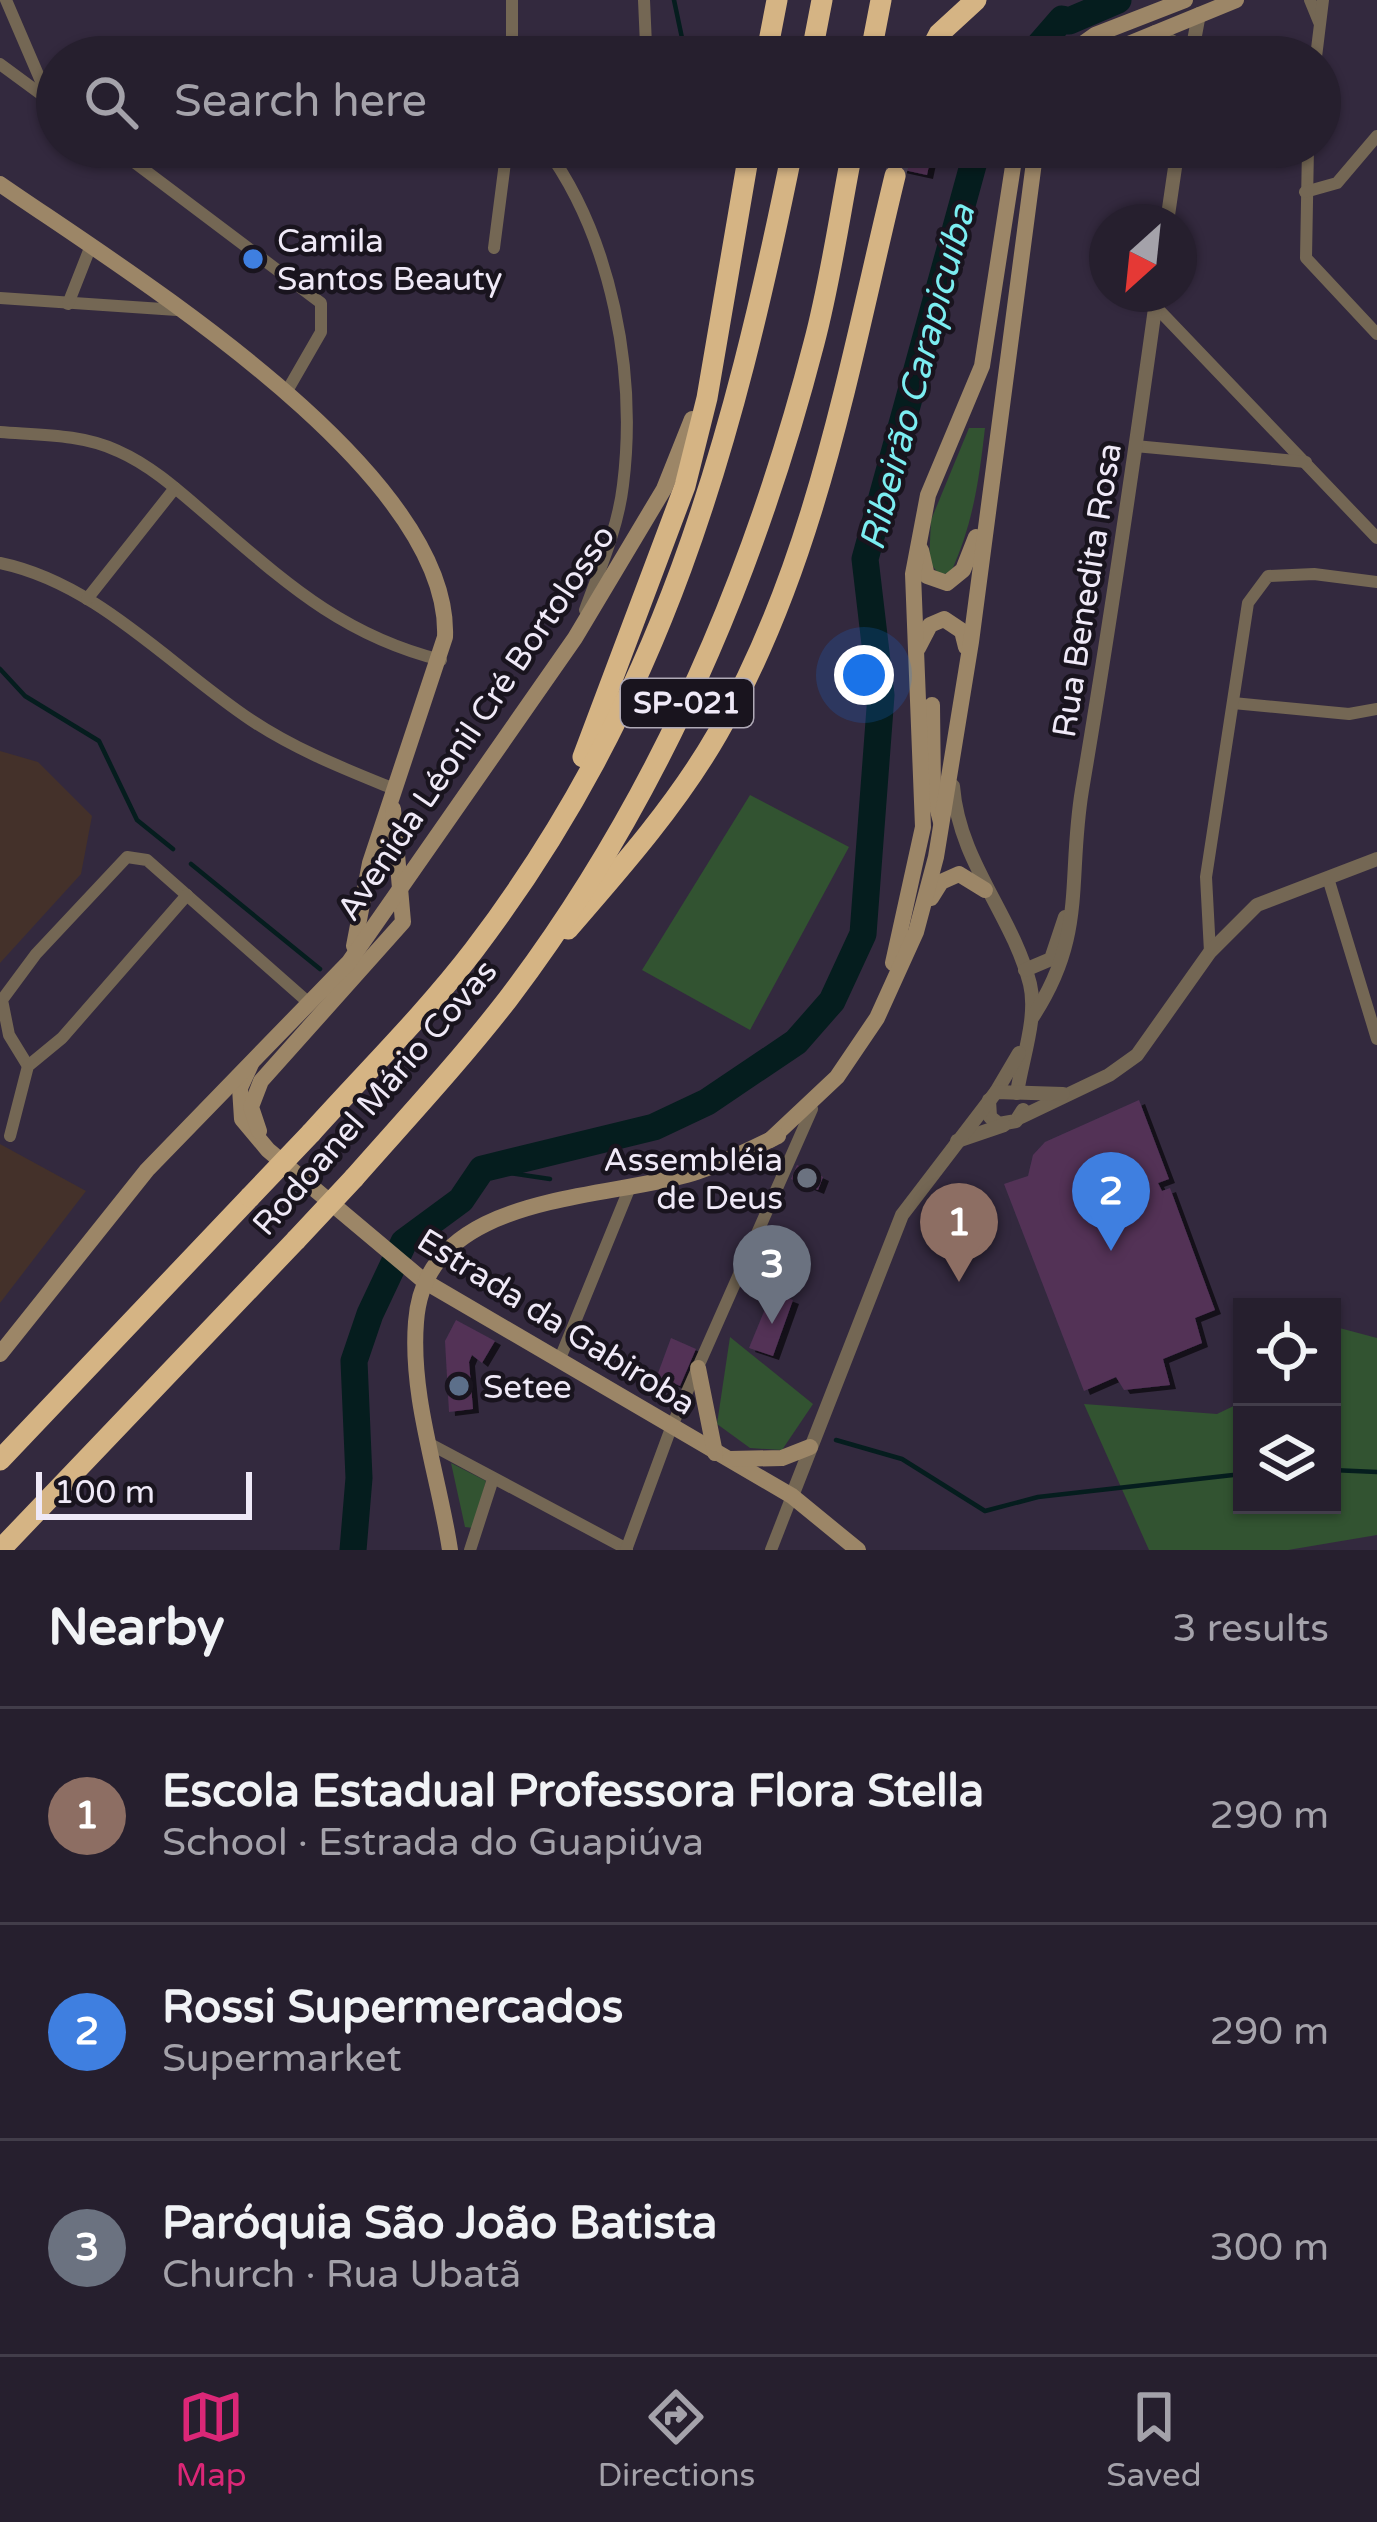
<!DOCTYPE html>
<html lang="en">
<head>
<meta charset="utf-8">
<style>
	:root { --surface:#261f2e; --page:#2e2736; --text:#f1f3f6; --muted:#a4a2aa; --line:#423d4a; --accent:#db2777 }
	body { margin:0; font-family:"Varela Round",sans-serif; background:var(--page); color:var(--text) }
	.controls { position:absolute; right:36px; bottom:36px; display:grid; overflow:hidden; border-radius:0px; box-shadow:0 3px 9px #0004 }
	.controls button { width:108px; height:108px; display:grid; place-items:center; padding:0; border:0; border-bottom:3px solid var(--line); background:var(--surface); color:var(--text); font:60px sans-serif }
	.compass { position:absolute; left:1089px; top:204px; width:108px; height:108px; border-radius:50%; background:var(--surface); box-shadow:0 3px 9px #0004; rotate:207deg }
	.scale { position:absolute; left:36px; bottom:30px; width:216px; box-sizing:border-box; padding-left:12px; border:6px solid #efe9f7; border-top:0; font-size:33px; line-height:42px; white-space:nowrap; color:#efe9f7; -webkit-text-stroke:9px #19141e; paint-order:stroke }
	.you { position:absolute; left:864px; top:675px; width:42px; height:42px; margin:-30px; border:9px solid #fff; border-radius:50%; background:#1a73e8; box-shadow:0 0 0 18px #1a73e833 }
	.badge { display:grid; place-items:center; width:78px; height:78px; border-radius:50%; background:var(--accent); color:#fff; font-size:39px; font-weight:700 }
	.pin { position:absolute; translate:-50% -99px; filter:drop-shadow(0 3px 6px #0008) }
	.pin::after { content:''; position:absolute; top:63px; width:42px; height:36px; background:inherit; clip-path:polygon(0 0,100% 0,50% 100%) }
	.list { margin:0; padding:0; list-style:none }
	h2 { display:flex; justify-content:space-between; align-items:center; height:156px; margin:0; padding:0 48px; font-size:51px }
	h2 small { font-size:39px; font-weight:400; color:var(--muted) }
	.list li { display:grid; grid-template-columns:78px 1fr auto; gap:36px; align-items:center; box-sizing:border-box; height:216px; padding:0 48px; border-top:3px solid var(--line) }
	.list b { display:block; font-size:45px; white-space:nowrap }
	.list p { margin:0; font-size:39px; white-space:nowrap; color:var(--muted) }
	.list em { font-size:39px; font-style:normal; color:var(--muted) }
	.icon { flex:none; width:66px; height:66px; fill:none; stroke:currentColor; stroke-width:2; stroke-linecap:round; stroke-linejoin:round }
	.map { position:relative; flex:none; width:1377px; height:1550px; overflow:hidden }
	.search { position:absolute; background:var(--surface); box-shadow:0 3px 9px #0004; left:36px; right:36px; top:36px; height:132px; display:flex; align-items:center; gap:30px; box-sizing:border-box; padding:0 42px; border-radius:66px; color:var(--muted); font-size:45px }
	.sheet { height:804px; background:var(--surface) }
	nav { display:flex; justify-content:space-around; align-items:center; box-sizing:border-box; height:168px; border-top:3px solid var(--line); background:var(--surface); font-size:33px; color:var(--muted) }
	nav a { display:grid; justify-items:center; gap:6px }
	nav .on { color:var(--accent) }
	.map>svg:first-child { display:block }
</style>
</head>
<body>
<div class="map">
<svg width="1377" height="1550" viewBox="0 0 1377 1550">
	<defs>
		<filter id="shadow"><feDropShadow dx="6" dy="4" stdDeviation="0" flood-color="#0009"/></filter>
	</defs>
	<rect width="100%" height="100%" fill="#33293e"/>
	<g fill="#44312a">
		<polygon points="0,751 38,762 92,816 81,874 0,963"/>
		<polygon points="0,1144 86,1191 0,1303"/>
	</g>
	<g fill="#325331">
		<path d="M969,428h16c-6,52 -12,96 -34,144l-11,3 -11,-13 2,-42z"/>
		<polygon points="750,795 849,847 750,1030 642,970"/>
		<polygon points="1332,1326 1377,1338 1377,1535 1288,1550 1149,1550 1084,1404 1217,1414 1242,1402 1242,1505 1332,1505"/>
		<polygon points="730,1337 813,1404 782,1450 750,1448 717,1424"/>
		<polygon points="451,1463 486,1481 473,1528 465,1527"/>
	</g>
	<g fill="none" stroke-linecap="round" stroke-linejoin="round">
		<g stroke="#051d1e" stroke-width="4.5">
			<polyline points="674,0 686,57"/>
			<polyline points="0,669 25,696 99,741 137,820 173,849"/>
			<polyline points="191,864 320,969"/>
			<polyline points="482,1169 550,1179"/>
			<polyline points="836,1440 902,1459 985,1511 1038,1497 1242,1474"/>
			<polyline points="1332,1470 1377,1472"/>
		</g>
		<g stroke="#051d1e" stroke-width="27">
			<polyline points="1029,57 1062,19 1069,21 1118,0"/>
			<polyline points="353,1550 359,1478 354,1361 370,1314 404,1242 461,1200 482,1169 654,1127 707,1102 796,1042 832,1001 863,934 881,695 865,559 978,147"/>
		</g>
	</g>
	<g fill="#523257" filter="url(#shadow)">
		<polygon points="885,147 933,147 927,175 881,165"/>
		<polygon points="1139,1100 1169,1179 1158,1183 1162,1191 1170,1188 1215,1310 1195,1318 1202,1343 1163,1359 1170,1385 1124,1390 1116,1377 1084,1391 1004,1184 1028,1176 1033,1155 1045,1142"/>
		<polygon points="797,1165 823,1177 818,1190 791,1179"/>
		<polygon points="772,1292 793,1300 773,1356 749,1348"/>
		<polygon points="456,1320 495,1341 482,1363 472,1355 469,1362 473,1409 449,1412 445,1341"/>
		<polygon points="671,1338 696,1349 680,1386 657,1376"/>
	</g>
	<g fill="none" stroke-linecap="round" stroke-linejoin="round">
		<polyline stroke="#4f465a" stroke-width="21" stroke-dasharray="21 10" stroke-linecap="butt" points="895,176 903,147"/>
		<g stroke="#746754" stroke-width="12">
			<polyline points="6,0 49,100"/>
			<polyline points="1310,0 1319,22"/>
			<polyline points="512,57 512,0"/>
			<polyline points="636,57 646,45 644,0"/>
			<polyline points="1316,57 1323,0"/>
			<polyline points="0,64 57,106"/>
			<polyline points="114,147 321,303 321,332 287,391"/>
			<path d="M545,147c67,91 92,226 78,338 -5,43 -23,84 -38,125"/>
			<polyline points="1308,147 1306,258 1377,334"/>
			<polyline points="1305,192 1337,183 1377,136"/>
			<polyline points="494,248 507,147"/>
			<polyline points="0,298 177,310"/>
			<polyline points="68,304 90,248"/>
			<polyline points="1155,306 1377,538"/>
			<path d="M0,432c39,3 83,2 118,19 34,15 62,41 90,65 76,65 133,119 233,144"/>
			<polyline points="1135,446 1306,462"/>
			<path d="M0,563c97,20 170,103 251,157 45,30 94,49 143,69"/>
			<polyline points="87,599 175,488"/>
			<polyline points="1233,703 1349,714 1377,709"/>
			<polyline points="1328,878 1377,1039"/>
			<polyline points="1210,952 1206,877 1248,603 1268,576 1314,574 1377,582"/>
			<polyline points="28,1066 9,1035 2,1000 36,954 127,857 147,860 309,1003"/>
			<polyline points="10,1136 28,1066 62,1038 187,895"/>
			<polyline points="559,1361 630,1187"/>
			<polyline points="430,1444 627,1549"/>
			<polyline points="470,1550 493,1479"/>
			<polyline points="626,1550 671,1428 812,1109"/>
			<polyline points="771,1550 792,1496"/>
		</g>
		<g stroke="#746754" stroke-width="14">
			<polyline points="1155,32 1173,42 1184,57"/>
			<polyline points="1191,57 1199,14"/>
			<polyline points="1167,222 1178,147"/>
			<path d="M953,786c6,76 59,128 77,198 8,33 -8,75 -13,109"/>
			<polyline points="1025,970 1051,959 1065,917"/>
			<path d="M1032,1018c55,-83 35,-137 50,-228 28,-165 52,-330 75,-496"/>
			<polyline points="996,1092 1019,1053"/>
			<polyline points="989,1100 990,1117 999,1124 1016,1121 1023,1110"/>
			<polyline points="1021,1117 1109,1075 1137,1055 1210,952 1257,905 1377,859"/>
			<polyline points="957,1141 1004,1125"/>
			<polyline points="792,1496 902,1215 996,1092 1063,1094"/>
		</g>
		<g stroke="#9c8667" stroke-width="16">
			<polyline points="1064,57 1095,35 1185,0"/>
			<polyline points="1097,57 1236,0"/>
			<path d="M0,184c124,86 452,286 445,453l-75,226 -16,83"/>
			<polyline points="921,550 927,576 947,583 963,570 976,537"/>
			<polyline points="918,648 930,625 944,619 962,631 966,647"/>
			<polyline points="932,705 933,791 941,822"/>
			<polyline points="931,898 941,882 959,874 985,890"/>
			<polyline points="893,963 923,827 913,574 928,495 982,366 1016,147"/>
			<polyline points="251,1064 240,1088 242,1119 268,1150 424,1281 792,1496 858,1550"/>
			<polyline points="259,1131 251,1107 261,1081 403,922 393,809"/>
			<polyline points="770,1140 837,1077 877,1018 916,932 936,857 971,642 1036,147"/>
			<polyline points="0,1354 147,1170 349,962 575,638 664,489 692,419"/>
			<polyline points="698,1368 715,1453"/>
			<polyline points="730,1459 782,1458 810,1447"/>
			<path d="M450,1550c-11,-74 -40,-152 -34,-228 9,-130 185,-121 277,-149 29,-9 58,-24 85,-37"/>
		</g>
		<g stroke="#d5b484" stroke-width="21">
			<polyline points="766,57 777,0"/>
			<polyline points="811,57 822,0"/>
			<polyline points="870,57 881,0"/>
			<polyline points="927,57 939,34 976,0"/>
			<polyline points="583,757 685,486 707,398 750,147"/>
			<path d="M568,929c53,-61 110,-126 150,-196 98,-171 131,-368 177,-557"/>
			<path d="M311,1133c54,-60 114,-119 163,-183 189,-249 258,-503 319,-803"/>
			<path d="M354,1178c52,-59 106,-117 154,-179 148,-195 245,-420 306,-656 17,-64 26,-131 39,-196"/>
			<polyline points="0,1460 250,1197"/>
			<polyline points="0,1550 296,1240"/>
		</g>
		<g stroke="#d5b484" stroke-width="21">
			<polyline points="250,1197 311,1133"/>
			<polyline points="296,1240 354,1178"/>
		</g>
	</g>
	<circle fill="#3f7fe0" stroke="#19141e" stroke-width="4.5" cx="253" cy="259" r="12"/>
	<circle fill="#6b7280" stroke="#19141e" stroke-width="4.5" cx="807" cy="1178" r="12"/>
	<circle fill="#5c6f8a" stroke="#19141e" stroke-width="4.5" cx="459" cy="1386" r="12"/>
	<g text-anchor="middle" stroke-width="9" stroke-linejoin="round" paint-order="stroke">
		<rect fill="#19141e" stroke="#afa9b6" stroke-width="3" x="621" y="679" width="132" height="48" rx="9"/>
		<g font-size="30" font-weight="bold" fill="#efe9f7">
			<text x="687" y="713">SP-021</text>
		</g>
		<g font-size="33" fill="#efe9f7" stroke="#19141e" text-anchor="start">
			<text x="277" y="252">Camila<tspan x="277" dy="38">Santos Beauty</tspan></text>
			<text x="783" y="1171" text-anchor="end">Assembléia<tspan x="783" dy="38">de Deus</tspan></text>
			<text x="483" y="1398">Setee</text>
		</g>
		<g font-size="33" fill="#efe9f7" stroke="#19141e">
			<text transform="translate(1086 590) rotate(-81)" y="12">Rua Benedita Rosa</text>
			<text transform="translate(475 722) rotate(-56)" y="12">Avenida Léonil Cré Bortolosso</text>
			<text transform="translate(374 1097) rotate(-49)" y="12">Rodoanel Mário Covas</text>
			<text transform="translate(557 1321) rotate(32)" y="12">Estrada da Gabiroba</text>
		</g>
		<g font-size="36" font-style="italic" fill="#7bedf1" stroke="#19141e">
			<text transform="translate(916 377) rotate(-75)" y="13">Ribeirão Carapicuíba</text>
		</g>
	</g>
</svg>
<div class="controls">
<button><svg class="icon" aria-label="locate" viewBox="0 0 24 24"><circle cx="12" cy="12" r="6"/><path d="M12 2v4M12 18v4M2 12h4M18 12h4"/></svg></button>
<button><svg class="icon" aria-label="layers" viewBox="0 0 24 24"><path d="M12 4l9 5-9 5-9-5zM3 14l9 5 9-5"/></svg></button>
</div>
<svg class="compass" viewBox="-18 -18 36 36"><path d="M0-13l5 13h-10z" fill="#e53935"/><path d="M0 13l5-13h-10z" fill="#a4a2aa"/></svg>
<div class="scale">100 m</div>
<div class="you"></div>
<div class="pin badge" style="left:959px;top:1282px;background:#8d6e63">1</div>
<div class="pin badge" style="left:1111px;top:1251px;background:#3f7fe0">2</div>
<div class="pin badge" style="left:772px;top:1324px;background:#6b7280">3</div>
<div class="search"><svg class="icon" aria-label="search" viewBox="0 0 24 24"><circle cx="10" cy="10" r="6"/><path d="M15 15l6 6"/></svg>Search here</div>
</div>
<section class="sheet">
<h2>Nearby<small>3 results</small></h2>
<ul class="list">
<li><span class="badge" style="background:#8d6e63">1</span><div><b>Escola Estadual Professora Flora Stella</b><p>School · Estrada do Guapiúva</p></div><em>290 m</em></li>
<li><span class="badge" style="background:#3f7fe0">2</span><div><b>Rossi Supermercados</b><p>Supermarket</p></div><em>290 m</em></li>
<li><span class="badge" style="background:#6b7280">3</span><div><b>Paróquia São João Batista</b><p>Church · Rua Ubatã</p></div><em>300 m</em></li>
</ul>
</section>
<nav>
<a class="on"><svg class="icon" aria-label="map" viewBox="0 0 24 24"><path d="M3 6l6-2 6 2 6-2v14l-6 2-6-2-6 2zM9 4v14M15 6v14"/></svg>Map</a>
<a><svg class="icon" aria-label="directions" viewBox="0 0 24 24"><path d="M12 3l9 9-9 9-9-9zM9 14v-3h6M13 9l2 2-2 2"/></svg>Directions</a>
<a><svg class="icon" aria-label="saved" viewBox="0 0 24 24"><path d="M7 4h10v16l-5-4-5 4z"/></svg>Saved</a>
</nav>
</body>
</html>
